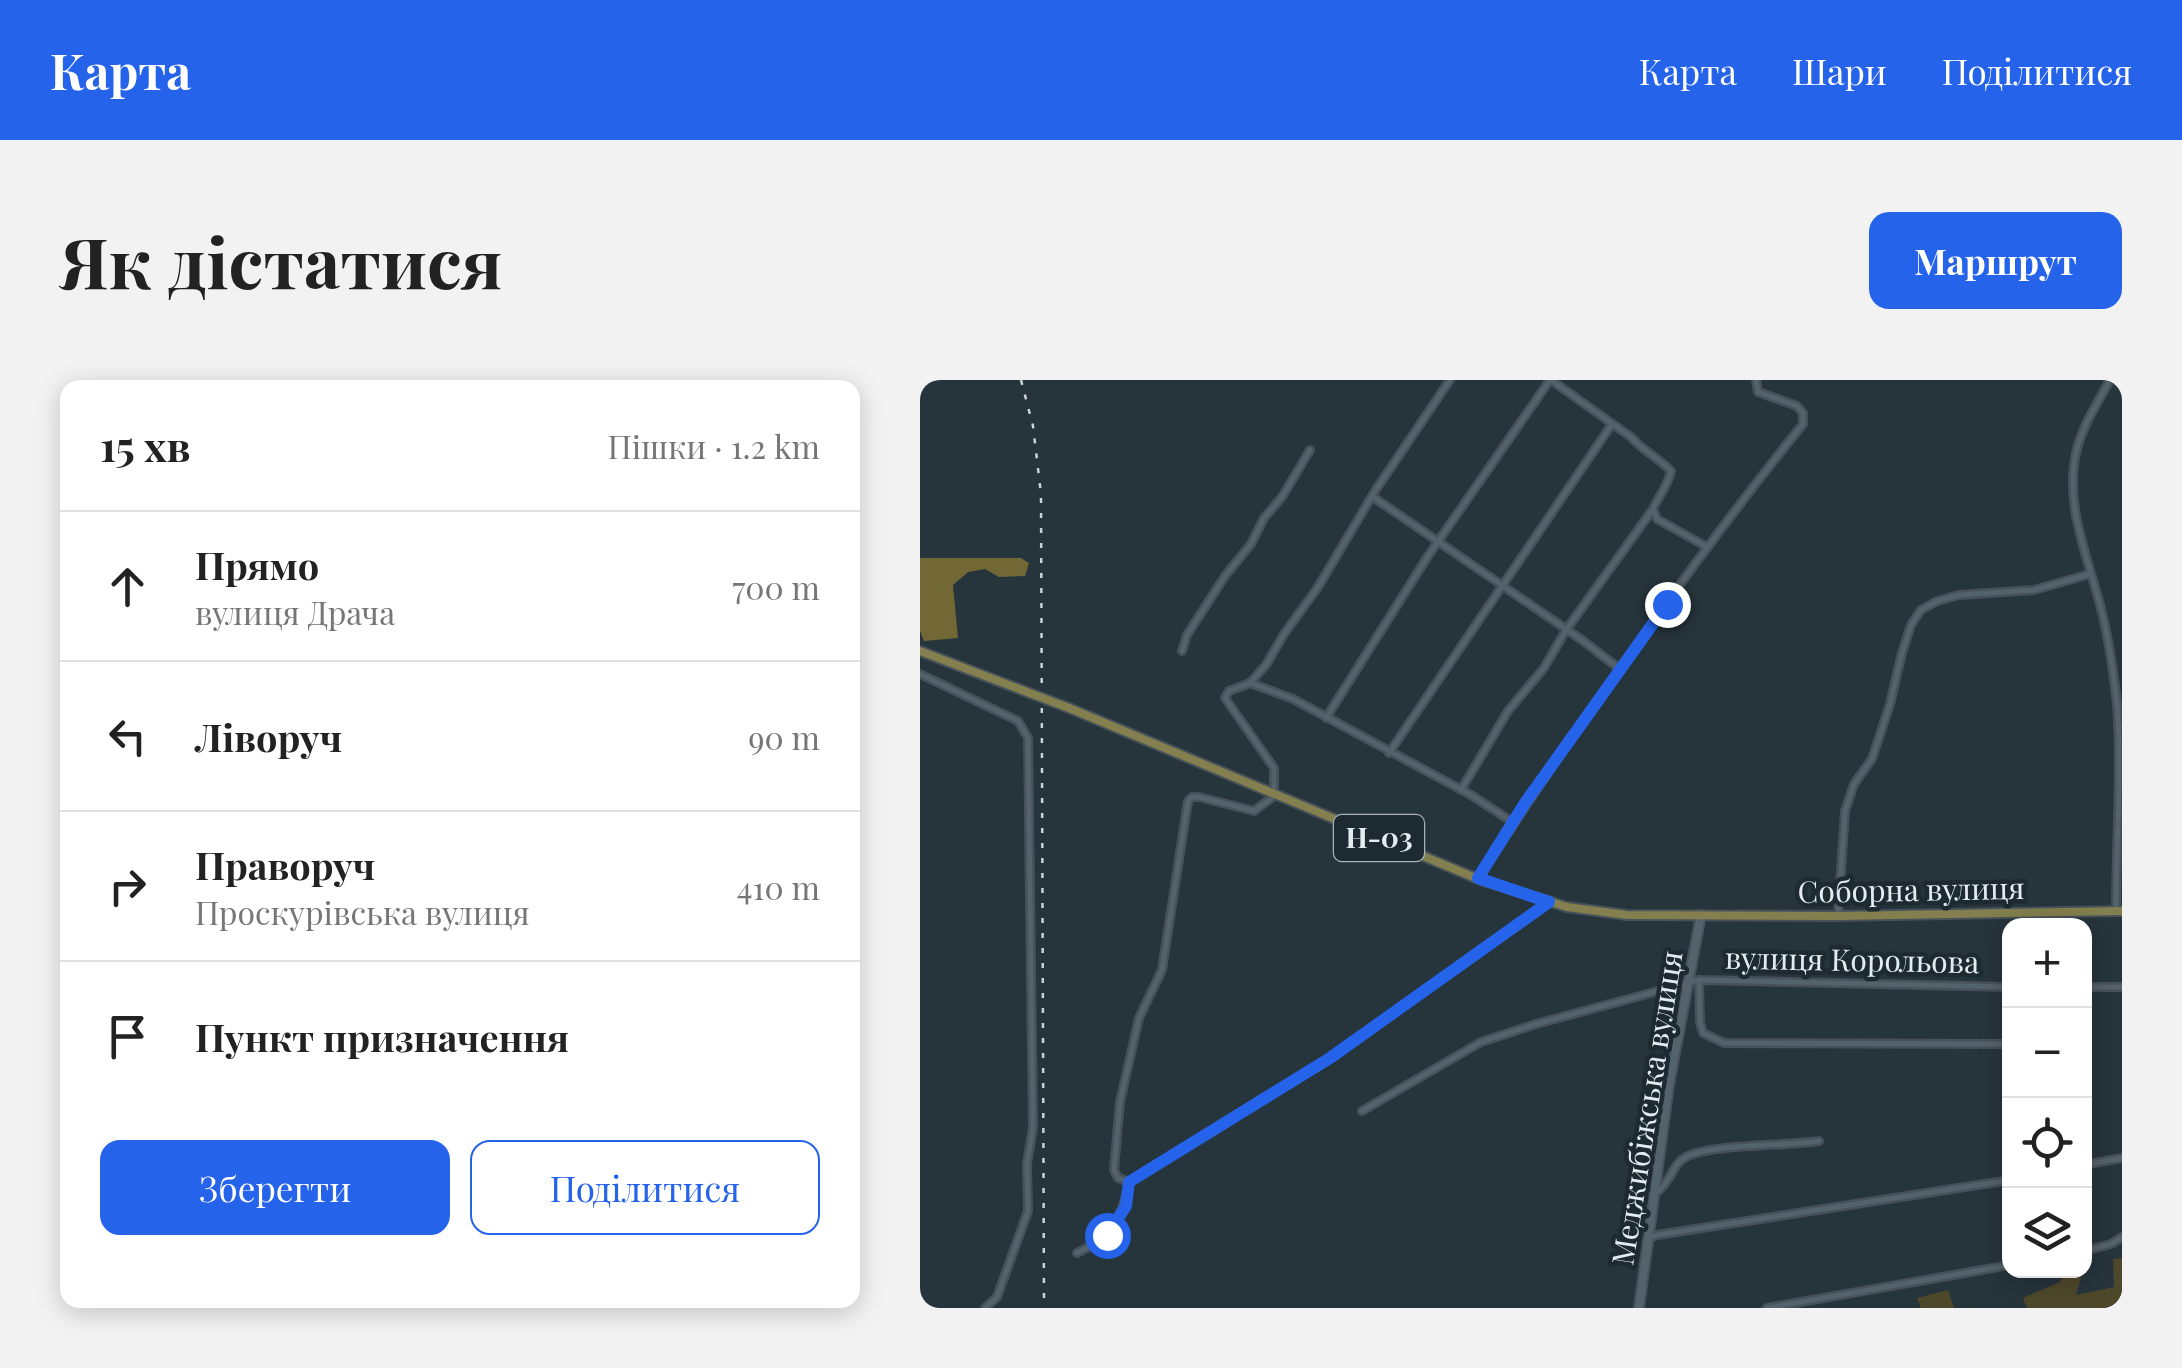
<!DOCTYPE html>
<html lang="uk">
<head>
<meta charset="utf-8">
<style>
	:root { --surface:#fff; --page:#f2f2f2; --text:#222; --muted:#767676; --line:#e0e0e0; --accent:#2563eb }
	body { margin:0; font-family:"Playfair Display",serif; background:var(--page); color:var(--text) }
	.controls { position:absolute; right:30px; bottom:30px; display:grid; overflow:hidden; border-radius:20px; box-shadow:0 5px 25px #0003 }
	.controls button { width:90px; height:90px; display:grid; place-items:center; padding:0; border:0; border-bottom:2px solid var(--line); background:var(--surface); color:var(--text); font:50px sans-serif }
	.stop { position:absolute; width:30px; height:30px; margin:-22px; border:8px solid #2563eb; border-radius:50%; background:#fff }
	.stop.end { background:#2563eb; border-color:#fff; box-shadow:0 2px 10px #0008 }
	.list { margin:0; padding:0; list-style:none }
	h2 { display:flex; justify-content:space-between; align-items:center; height:130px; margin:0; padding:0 40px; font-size:42px }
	h2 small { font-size:32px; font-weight:400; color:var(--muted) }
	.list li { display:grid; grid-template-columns:65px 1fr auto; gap:30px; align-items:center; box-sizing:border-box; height:150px; padding:0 40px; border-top:2px solid var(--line) }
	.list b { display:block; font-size:38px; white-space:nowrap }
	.list p { margin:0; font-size:32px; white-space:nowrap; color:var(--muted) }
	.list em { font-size:32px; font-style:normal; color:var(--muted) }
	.actions { display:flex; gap:20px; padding:30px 40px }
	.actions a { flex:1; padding:22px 0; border:2px solid var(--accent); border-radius:20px; text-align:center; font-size:35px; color:var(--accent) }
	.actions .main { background:var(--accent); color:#fff }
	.icon { flex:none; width:55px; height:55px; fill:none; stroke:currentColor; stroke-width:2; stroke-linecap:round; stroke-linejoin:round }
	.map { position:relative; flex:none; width:1202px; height:928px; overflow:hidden; border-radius:20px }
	header { display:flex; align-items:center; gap:60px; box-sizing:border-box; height:140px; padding:0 50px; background:var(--accent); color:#fff }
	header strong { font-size:48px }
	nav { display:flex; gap:55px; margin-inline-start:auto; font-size:35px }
	.intro { display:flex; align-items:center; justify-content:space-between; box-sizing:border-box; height:240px; padding:0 60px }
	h1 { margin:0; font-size:70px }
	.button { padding:25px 45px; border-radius:20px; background:var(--accent); color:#fff; font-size:35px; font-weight:700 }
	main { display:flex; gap:60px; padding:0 60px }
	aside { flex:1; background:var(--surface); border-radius:20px; box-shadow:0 5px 25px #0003 }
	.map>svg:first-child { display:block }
</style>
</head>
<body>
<header>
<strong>Карта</strong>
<nav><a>Карта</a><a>Шари</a><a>Поділитися</a></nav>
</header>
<div class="intro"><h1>Як дістатися</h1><a class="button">Маршрут</a></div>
<main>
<aside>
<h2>15 хв<small>Пішки · 1.2 km</small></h2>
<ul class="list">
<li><svg class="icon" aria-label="ahead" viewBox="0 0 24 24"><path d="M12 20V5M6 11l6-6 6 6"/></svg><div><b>Прямо</b><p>вулиця Драча</p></div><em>700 m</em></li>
<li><svg class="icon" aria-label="left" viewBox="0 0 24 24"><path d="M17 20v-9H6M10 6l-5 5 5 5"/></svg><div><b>Ліворуч</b></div><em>90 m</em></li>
<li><svg class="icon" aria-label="right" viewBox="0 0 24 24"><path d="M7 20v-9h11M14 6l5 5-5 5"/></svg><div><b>Праворуч</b><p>Проскурівська вулиця</p></div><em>410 m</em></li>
<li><svg class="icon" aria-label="arrive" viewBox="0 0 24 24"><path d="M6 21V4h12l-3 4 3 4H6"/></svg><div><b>Пункт призначення</b></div></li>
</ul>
<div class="actions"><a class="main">Зберегти</a><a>Поділитися</a></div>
</aside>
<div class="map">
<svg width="1202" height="928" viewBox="0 0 1202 928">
	<rect width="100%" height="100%" fill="#26343c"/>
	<g fill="#4e482b">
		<polygon points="1202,878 1202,928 1107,928 1103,918 1140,902 1147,891 1163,891 1156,915 1194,907 1193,879"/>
		<polygon points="1028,910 1034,928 1001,928 997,918"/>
	</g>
	<polygon fill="#726836" points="0,178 101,178 109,183 105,196 79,197 65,189 48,192 33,205 38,258 4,261 0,251"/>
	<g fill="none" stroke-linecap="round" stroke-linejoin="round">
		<g stroke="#465159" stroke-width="10">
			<g id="minor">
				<path d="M631,0l80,57c12,14 28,21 40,34 -3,15 -12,24 -18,38l4,10 50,28"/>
				<path d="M1190,0c-12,22 -27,45 -33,69 -15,57 15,117 27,172 6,27 10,56 13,83 5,67 -1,139 -1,207"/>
				<polyline points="453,117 662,260 701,290"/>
				<polyline points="262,271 267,255 305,196 331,164 344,138 362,117 390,70"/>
				<polyline points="0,294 98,341 108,358 113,747 107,784 108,831 77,917 65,928"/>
				<polyline points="330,303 346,285 364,254 398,207 455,111 530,0"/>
				<polyline points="406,338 508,176 630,0"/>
				<polyline points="469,373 692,44"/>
				<polyline points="541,410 588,331 624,288 646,250 733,129"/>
				<path d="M558,499c101,-156 208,-310 325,-455v-11l-6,-7 -39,-14 -2,-12"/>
				<polyline points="918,536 925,431 934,404 952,379 970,324 982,273 991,245 1001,230 1017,221 1039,215 1114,210 1170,194"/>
				<polyline points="779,600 780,642 783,653 804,663 1090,664"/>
				<polyline points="1164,607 1202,607"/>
				<polyline points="442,731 561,662 616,644 779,600 1090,607"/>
				<polyline points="1164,785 1202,778"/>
				<polyline points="209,802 198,798 194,790 200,722 219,638 242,590 268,421 272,417 279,417 334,431 354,416 354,388 305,318 309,311 330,303 373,319 551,415 594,443"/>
				<path d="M737,812c15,-11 15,-28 29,-35 24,-13 102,-11 133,-16"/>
				<polyline points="728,859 737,855 1090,800"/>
				<polyline points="1164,871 1191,864 1202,857"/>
				<path d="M157,873c38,-19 43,-32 52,-71l202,-124 218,-156"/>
				<polyline points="847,928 1090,885"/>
			</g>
		</g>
		<g stroke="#465159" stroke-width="12">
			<polyline id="secondary" points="719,928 749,705 781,535"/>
		</g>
		<g stroke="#465159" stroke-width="12">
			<g id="primary">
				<polyline points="0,271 107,312"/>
				<polyline points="149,328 558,499 647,527 707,535 918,536 1202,531"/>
			</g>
		</g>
		<use href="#minor" stroke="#54626b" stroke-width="5"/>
		<use href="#secondary" stroke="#54626b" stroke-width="8"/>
		<use href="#primary" stroke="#837f4e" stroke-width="8"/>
		<polyline stroke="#cad3d9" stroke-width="2.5" stroke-dasharray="5 10" stroke-linecap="butt" points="101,0 113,46 121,114 124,928"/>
		<g stroke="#465159" stroke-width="12" stroke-linecap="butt">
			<polyline id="primary-bridge" points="107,312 149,328"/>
		</g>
		<use href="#primary-bridge" stroke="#837f4e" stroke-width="8"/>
	</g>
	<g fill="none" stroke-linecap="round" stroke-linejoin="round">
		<polyline stroke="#2563eb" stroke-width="12" points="187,855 206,826 209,802 410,678 629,522 558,498 605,423 747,224"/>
	</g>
	<g text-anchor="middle" stroke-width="9" stroke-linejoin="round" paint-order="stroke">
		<rect fill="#1d2a32" stroke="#a8b2b8" stroke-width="2.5" x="414" y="435" width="90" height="46" rx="8"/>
		<g font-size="28" font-weight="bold" fill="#e4ecf2">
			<text x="459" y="468">Н-03</text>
		</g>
		<g font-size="30" fill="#e4ecf2" stroke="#1d2a32">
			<text transform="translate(991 511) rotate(-1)" y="10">Соборна вулиця</text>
			<text transform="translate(932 581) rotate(1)" y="10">вулиця Корольова</text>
			<text transform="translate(728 728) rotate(-81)" y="10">Меджибіжська вулиця</text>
		</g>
	</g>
</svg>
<div class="controls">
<button>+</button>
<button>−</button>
<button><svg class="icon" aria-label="locate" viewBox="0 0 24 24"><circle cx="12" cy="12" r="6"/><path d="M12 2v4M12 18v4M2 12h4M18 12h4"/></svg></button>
<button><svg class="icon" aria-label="layers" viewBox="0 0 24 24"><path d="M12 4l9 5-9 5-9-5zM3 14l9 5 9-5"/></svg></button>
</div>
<div class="stop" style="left:187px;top:855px"></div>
<div class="stop end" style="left:747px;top:224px"></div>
</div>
</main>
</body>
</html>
